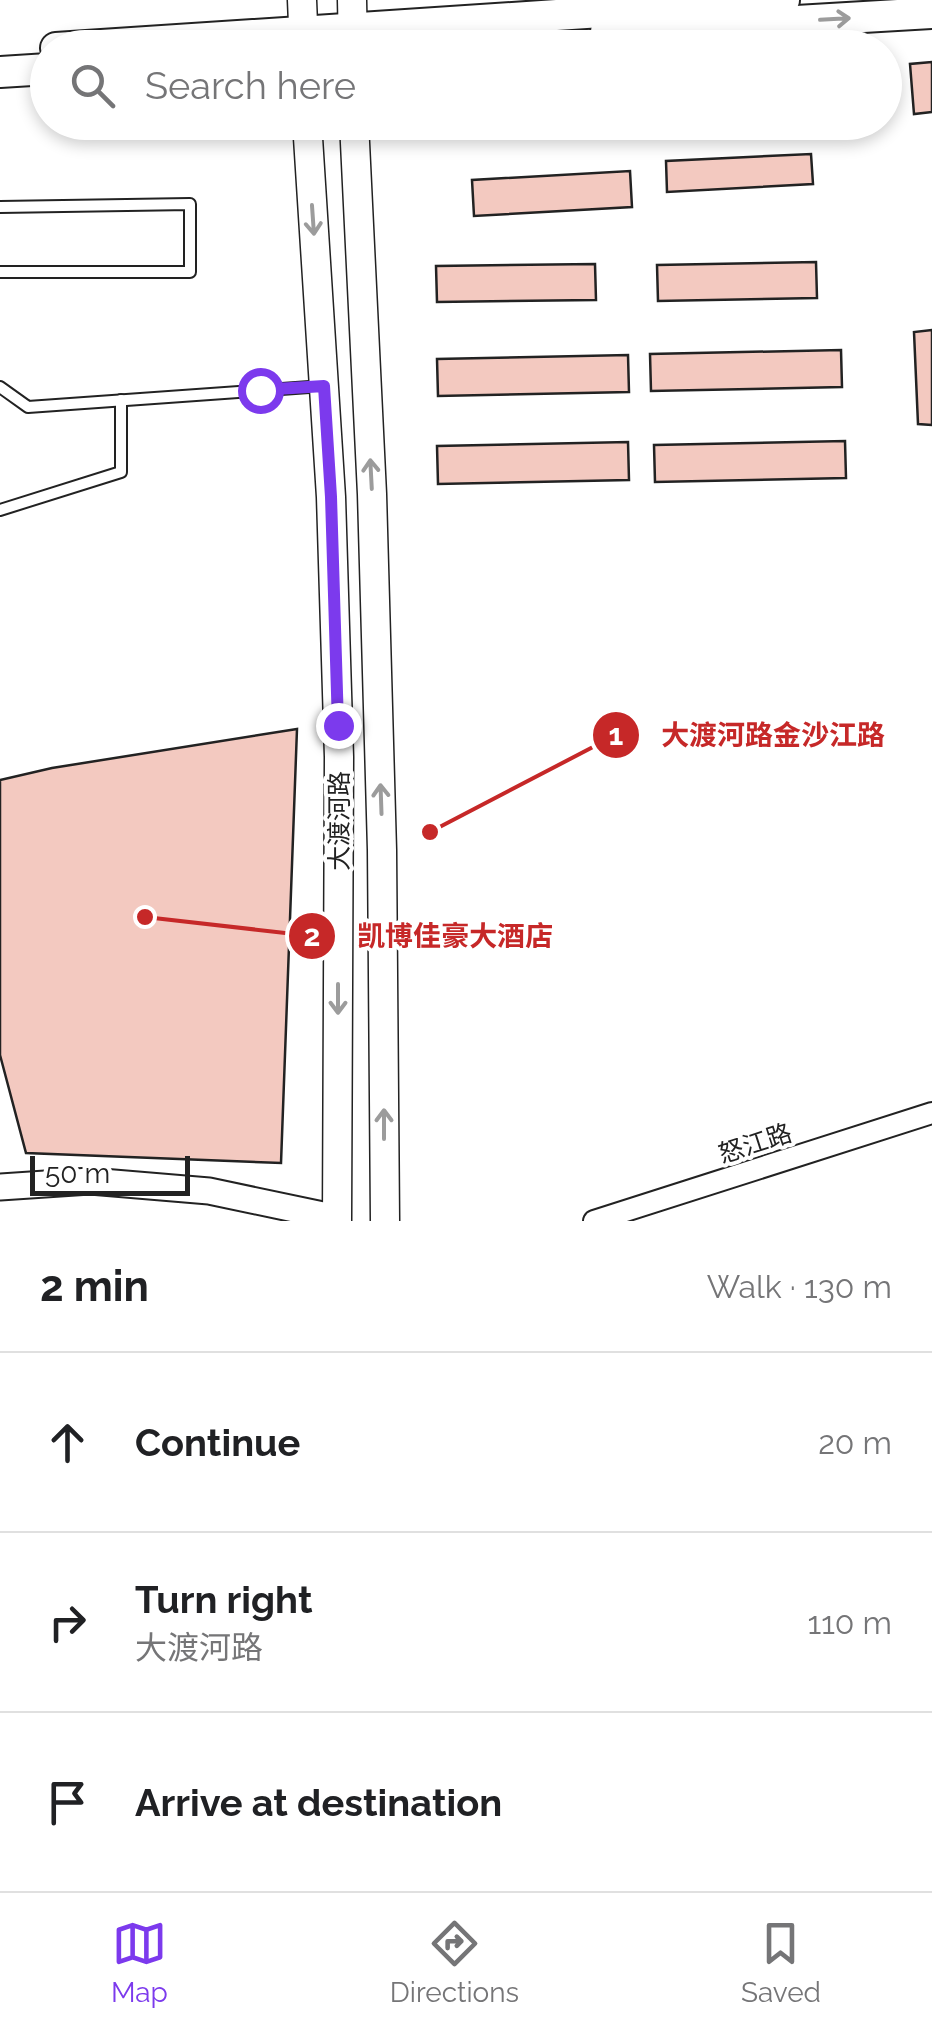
<!DOCTYPE html>
<html lang="en">
<head>
<meta charset="utf-8">
<style>
	:root { --surface:#fff; --page:#f6f6f6; --text:#202124; --muted:#757577; --line:#e0e0e0; --accent:#7c3aed }
	body { margin:0; font-family:Raleway,"Noto Sans SC",sans-serif; background:var(--page); color:var(--text) }
	.scale { position:absolute; left:30px; bottom:25px; width:160px; box-sizing:border-box; padding-left:10px; border:5px solid #222; border-top:0; font-size:28px; line-height:35px; white-space:nowrap; color:#222; -webkit-text-stroke:8px #fff; paint-order:stroke }
	.stop { position:absolute; width:30px; height:30px; margin:-22px; border:8px solid #7c3aed; border-radius:50%; background:#fff }
	.stop.end { background:#7c3aed; border-color:#fff; box-shadow:0 2px 10px #0008 }
	.list { margin:0; padding:0; list-style:none }
	h2 { display:flex; justify-content:space-between; align-items:center; height:130px; margin:0; padding:0 40px; font-size:42px }
	h2 small { font-size:32px; font-weight:400; color:var(--muted) }
	.list li { display:grid; grid-template-columns:65px 1fr auto; gap:30px; align-items:center; box-sizing:border-box; height:180px; padding:0 40px; border-top:2px solid var(--line) }
	.list b { display:block; font-size:38px; white-space:nowrap }
	.list p { margin:0; font-size:32px; white-space:nowrap; color:var(--muted) }
	.list em { font-size:32px; font-style:normal; color:var(--muted) }
	.icon { flex:none; width:55px; height:55px; fill:none; stroke:currentColor; stroke-width:2; stroke-linecap:round; stroke-linejoin:round }
	.map { position:relative; flex:none; width:932px; height:1221px; overflow:hidden }
	.search { position:absolute; background:var(--surface); box-shadow:0 5px 15px #0003; left:30px; right:30px; top:30px; height:110px; display:flex; align-items:center; gap:25px; box-sizing:border-box; padding:0 35px; border-radius:55px; color:var(--muted); font-size:38px }
	.sheet { height:670px; background:var(--surface) }
	nav { display:flex; justify-content:space-around; align-items:center; box-sizing:border-box; height:140px; border-top:2px solid var(--line); background:var(--surface); font-size:28px; color:var(--muted) }
	nav a { display:grid; justify-items:center; gap:5px }
	nav .on { color:var(--accent) }
	.map>svg:first-child { display:block }
</style>
</head>
<body>
<div class="map">
<svg width="932" height="1221" viewBox="0 0 932 1221">
	<rect width="100%" height="100%" fill="#fff"/>
	<g fill="#f3c9c0" stroke="#222" stroke-width="2.5">
		<polygon points="932,62 932,112 914,114 910,64"/>
		<polygon points="884,67 889,67 891,105 884,105"/>
		<polygon points="471,122 630,122 630,126 472,135"/>
		<polygon points="811,154 813,184 667,192 666,161"/>
		<polygon points="630,171 632,207 474,216 472,180"/>
		<polygon points="816,262 817,298 658,301 657,265"/>
		<polygon points="595,264 596,300 437,302 436,266"/>
		<polygon points="932,330 932,425 918,424 914,332"/>
		<polygon points="841,350 842,387 651,391 650,354"/>
		<polygon points="628,355 629,392 438,396 437,359"/>
		<polygon points="845,441 846,478 655,482 654,445"/>
		<polygon points="628,442 629,480 438,484 437,446"/>
		<polygon points="297,729 281,1163 26,1153 0,1055 0,780 52,768"/>
	</g>
	<g fill="none" stroke-linecap="round" stroke-linejoin="round">
		<g stroke="#222" stroke-width="14">
			<g id="service">
				<polyline points="0,207 190,204 190,272 0,272"/>
				<polyline points="0,387 28,407 323,386"/>
				<polyline points="0,510 121,472 121,400"/>
			</g>
		</g>
		<g stroke="#222" stroke-width="24">
			<polyline id="minor" points="594,1221 932,1113"/>
		</g>
		<g stroke="#222" stroke-width="29">
			<polyline id="tertiary" points="0,1187 90,1181 209,1191 337,1218"/>
		</g>
		<g stroke="#222" stroke-width="31">
			<g id="secondary">
				<polyline points="302,0 304,48"/>
				<polyline points="352,0 353,48"/>
				<polyline points="307,122 331,497 339,757 337,1221"/>
				<polyline points="354,122 372,494 382,850 385,1221"/>
			</g>
		</g>
		<g stroke="#222" stroke-width="34">
			<g id="primary">
				<polyline points="606,32 932,13"/>
				<polyline points="56,48 784,0"/>
				<polyline points="0,72 48,69"/>
			</g>
		</g>
		<use href="#service" stroke="#fff" stroke-width="10"/>
		<use href="#minor" stroke="#fff" stroke-width="20"/>
		<use href="#tertiary" stroke="#fff" stroke-width="25"/>
		<use href="#secondary" stroke="#fff" stroke-width="28"/>
		<use href="#primary" stroke="#fff" stroke-width="30"/>
	</g>
	<defs><path id="oneway-shaft" d="M-6 0H5M1.5-3L5.5 0L1.5 3" fill="none" stroke-width="1.6" stroke-linecap="round" stroke-linejoin="round" transform="scale(2.5)"/></defs>
	<g stroke="#9c9c9c">
		<use href="#oneway-shaft" transform="translate(835 19) rotate(-3)"/>
		<use href="#oneway-shaft" transform="translate(313 220) rotate(86)"/>
		<use href="#oneway-shaft" transform="translate(371 474) rotate(-93)"/>
		<use href="#oneway-shaft" transform="translate(381 799) rotate(-92)"/>
		<use href="#oneway-shaft" transform="translate(338 999) rotate(90)"/>
		<use href="#oneway-shaft" transform="translate(384 1124) rotate(-90)"/>
	</g>
	<g fill="none" stroke-linecap="round" stroke-linejoin="round">
		<polyline stroke="#7c3aed" stroke-width="12" points="260,390 324,386 331,497 338,725"/>
	</g>
	<g text-anchor="middle" stroke-width="8" stroke-linejoin="round" paint-order="stroke">
		<g font-size="25" fill="#222" stroke="#fff">
			<text transform="translate(339 821) rotate(-90)" y="9">大渡河路</text>
			<text transform="translate(755 1143) rotate(-18)" y="9">怒江路</text>
		</g>
	</g>
	<path fill="none" stroke="#c62828" stroke-width="4" d="M430 832L616 735M145 917L312 936"/>
	<g fill="#c62828" stroke="#fff" stroke-width="4">
		<circle cx="430" cy="832" r="10"/>
		<circle cx="145" cy="917" r="10"/>
		<circle cx="616" cy="735" r="25"/>
		<circle cx="312" cy="936" r="25"/>
	</g>
	<g font-size="30" text-anchor="middle" font-weight="bold" fill="#fff">
		<text x="616" y="745">1</text>
		<text x="312" y="946">2</text>
	</g>
	<g font-size="28" text-anchor="middle" font-weight="bold" fill="#c62828" stroke="#fff" stroke-width="8" stroke-linejoin="round" paint-order="stroke">
		<text x="773" y="745">大渡河路金沙江路</text>
		<text x="455" y="946">凯博佳豪大酒店</text>
	</g>
</svg>
<div class="scale">50 m</div>
<div class="stop" style="left:260px;top:390px"></div>
<div class="stop end" style="left:338px;top:725px"></div>
<div class="search"><svg class="icon" aria-label="search" viewBox="0 0 24 24"><circle cx="10" cy="10" r="6"/><path d="M15 15l6 6"/></svg>Search here</div>
</div>
<section class="sheet">
<h2>2 min<small>Walk · 130 m</small></h2>
<ul class="list">
<li><svg class="icon" aria-label="ahead" viewBox="0 0 24 24"><path d="M12 20V5M6 11l6-6 6 6"/></svg><div><b>Continue</b></div><em>20 m</em></li>
<li><svg class="icon" aria-label="right" viewBox="0 0 24 24"><path d="M7 20v-9h11M14 6l5 5-5 5"/></svg><div><b>Turn right</b><p>大渡河路</p></div><em>110 m</em></li>
<li><svg class="icon" aria-label="arrive" viewBox="0 0 24 24"><path d="M6 21V4h12l-3 4 3 4H6"/></svg><div><b>Arrive at destination</b></div></li>
</ul>
</section>
<nav>
<a class="on"><svg class="icon" aria-label="map" viewBox="0 0 24 24"><path d="M3 6l6-2 6 2 6-2v14l-6 2-6-2-6 2zM9 4v14M15 6v14"/></svg>Map</a>
<a><svg class="icon" aria-label="directions" viewBox="0 0 24 24"><path d="M12 3l9 9-9 9-9-9zM9 14v-3h6M13 9l2 2-2 2"/></svg>Directions</a>
<a><svg class="icon" aria-label="saved" viewBox="0 0 24 24"><path d="M7 4h10v16l-5-4-5 4z"/></svg>Saved</a>
</nav>
</body>
</html>
